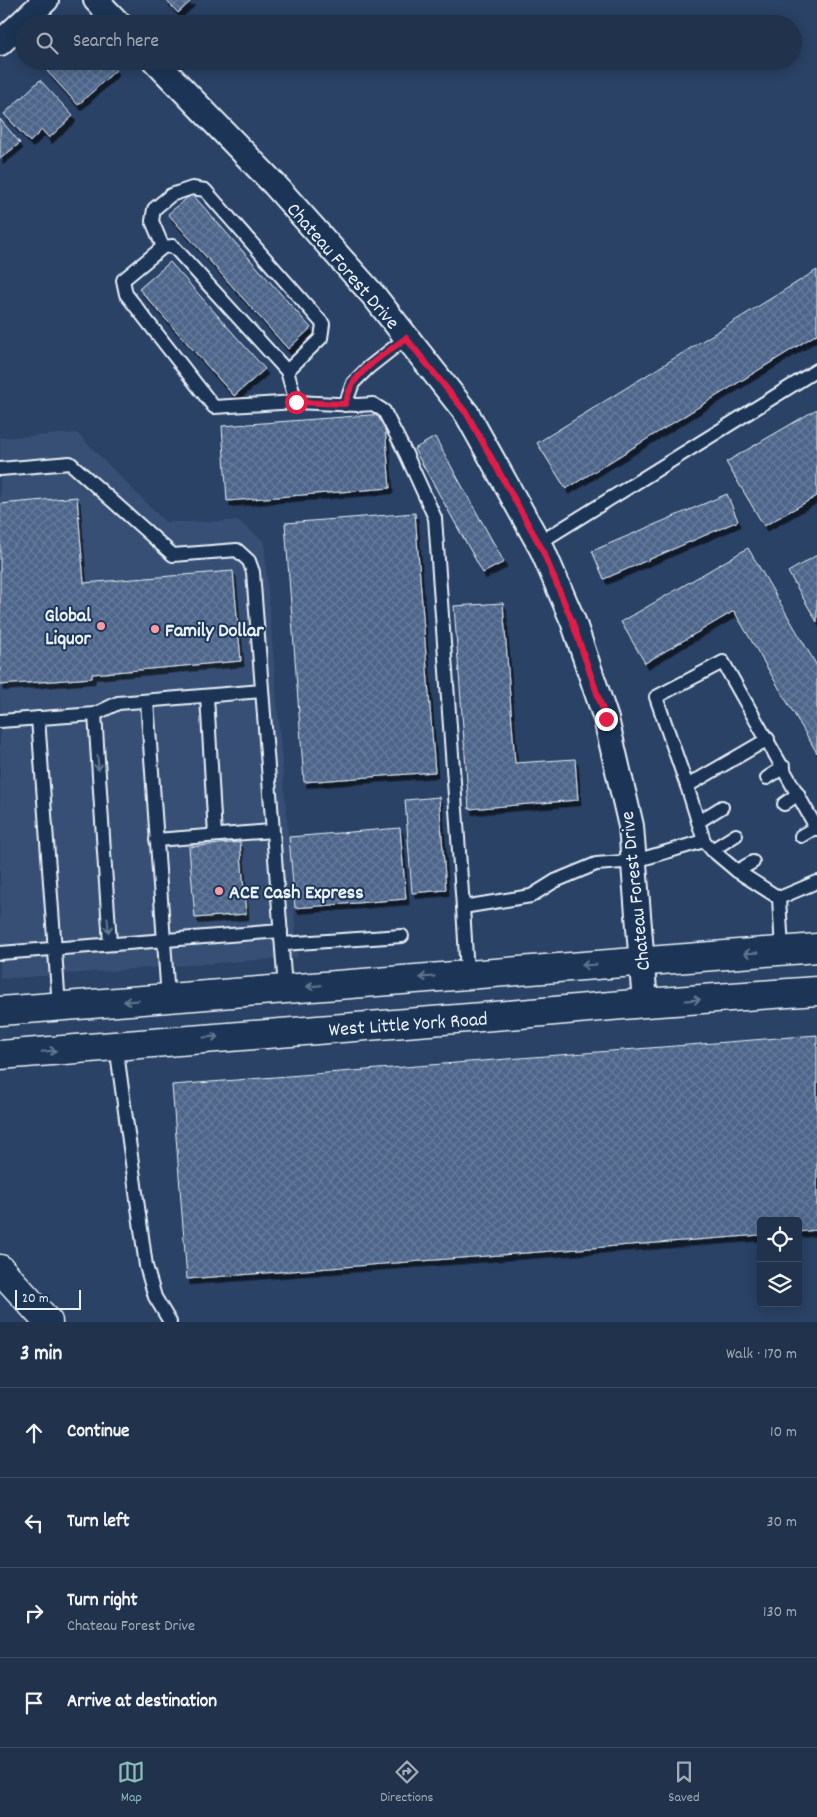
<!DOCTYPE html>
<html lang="en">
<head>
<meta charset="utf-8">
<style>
	:root { --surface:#20324c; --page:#2d3e56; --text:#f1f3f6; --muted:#a2aab5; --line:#3d4d64; --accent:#8bbbb9 }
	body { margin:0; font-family:Dekko,sans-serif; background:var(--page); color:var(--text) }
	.controls { position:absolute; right:15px; bottom:15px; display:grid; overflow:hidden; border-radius:5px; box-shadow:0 2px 12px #0003 }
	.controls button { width:45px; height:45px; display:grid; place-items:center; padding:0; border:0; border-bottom:1px solid var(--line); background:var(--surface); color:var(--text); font:25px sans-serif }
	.scale { position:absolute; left:15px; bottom:12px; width:66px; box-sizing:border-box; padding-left:5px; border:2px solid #e8f1f8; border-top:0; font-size:14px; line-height:18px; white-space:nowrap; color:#e8f1f8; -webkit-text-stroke:4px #1d3557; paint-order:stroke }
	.stop { position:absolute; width:15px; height:15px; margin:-11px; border:4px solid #e11d48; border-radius:50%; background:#fff }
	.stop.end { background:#e11d48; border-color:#fff; box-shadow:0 1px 5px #0008 }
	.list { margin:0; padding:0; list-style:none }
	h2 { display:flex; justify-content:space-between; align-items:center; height:65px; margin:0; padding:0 20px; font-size:21px }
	h2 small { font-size:16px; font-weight:400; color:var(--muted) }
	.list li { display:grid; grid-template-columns:32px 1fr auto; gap:15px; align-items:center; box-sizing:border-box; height:90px; padding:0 20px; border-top:1px solid var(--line) }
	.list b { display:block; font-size:19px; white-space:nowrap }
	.list p { margin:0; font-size:16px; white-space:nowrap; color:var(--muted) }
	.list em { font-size:16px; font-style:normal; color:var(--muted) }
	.icon { flex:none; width:28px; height:28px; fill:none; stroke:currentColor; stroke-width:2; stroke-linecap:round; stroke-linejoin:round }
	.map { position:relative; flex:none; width:817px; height:1322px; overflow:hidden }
	.search { position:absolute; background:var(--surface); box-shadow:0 2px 12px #0003; left:15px; right:15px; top:15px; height:55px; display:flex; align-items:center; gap:12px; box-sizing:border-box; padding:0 18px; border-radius:28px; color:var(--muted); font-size:19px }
	.sheet { height:425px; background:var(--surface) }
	nav { display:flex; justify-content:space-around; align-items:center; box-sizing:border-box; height:70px; border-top:1px solid var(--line); background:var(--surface); font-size:14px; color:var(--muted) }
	nav a { display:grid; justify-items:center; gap:2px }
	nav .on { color:var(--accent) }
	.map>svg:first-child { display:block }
</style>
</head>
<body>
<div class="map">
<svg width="817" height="1322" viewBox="0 0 817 1322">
	<defs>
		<pattern id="building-cross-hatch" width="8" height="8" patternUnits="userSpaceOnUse" patternTransform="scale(1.25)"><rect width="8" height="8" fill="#4d658a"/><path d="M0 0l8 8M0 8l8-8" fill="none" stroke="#677c9b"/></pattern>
		<filter id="shadow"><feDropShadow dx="3" dy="5.5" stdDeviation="0" flood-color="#0009"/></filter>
	</defs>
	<rect width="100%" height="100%" fill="#2a4266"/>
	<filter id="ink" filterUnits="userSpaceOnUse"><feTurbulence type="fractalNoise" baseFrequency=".02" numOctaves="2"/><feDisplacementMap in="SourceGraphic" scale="10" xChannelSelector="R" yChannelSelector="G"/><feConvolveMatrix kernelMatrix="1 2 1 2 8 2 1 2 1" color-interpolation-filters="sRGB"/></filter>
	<g filter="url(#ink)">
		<polygon fill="#384f74" points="77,433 165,522 239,521 264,542 298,957 0,979 0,438"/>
		<g fill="url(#building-cross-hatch)" stroke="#e8f1f8" filter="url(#shadow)">
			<polygon points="166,0 192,0 178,13"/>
			<polygon points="58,61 71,61 79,69 87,61 108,61 116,70 78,105 47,71"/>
			<polygon points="40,80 73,116 49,138 42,130 30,142 4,114"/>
			<polygon points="0,119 20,143 0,159"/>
			<polygon points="192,194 311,328 288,349 168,214"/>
			<polygon points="170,262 265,369 234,396 139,289"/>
			<polygon points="817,270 817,334 566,489 537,443"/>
			<polygon points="817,409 817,496 764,526 726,462"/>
			<polygon points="384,414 390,488 227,501 222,426"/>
			<polygon points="435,437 504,562 483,573 414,449"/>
			<polygon points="727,494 738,521 604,579 592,551"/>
			<polygon points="77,497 84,583 233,571 241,661 92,674 92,678 0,685 0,504"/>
			<polygon points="415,513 435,772 304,782 285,523"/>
			<polygon points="748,548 817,666 817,753 734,611 645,663 621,622"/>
			<polygon points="817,555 817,622 788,572"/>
			<polygon points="503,603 515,763 575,759 578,800 469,809 454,606"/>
			<polygon points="439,797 446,890 412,893 405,800"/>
			<polygon points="400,828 406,899 295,908 289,837"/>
			<polygon points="240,842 246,914 195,918 189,847"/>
			<polygon points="817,1035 817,1230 798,1232 798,1221 761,1221 761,1235 187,1279 172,1085"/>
		</g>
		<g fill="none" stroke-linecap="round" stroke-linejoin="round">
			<g stroke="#e8f1f8" stroke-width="16">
				<g id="service">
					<polyline points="163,247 152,221 154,209 171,195 192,188 205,190 323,324 321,338 287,371"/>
					<polyline points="296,402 287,371 173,246 163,247 123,280 126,294 214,407 296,402 358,405 373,404 384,411 406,454 435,518 463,907"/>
					<polyline points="345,405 353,383 368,368 406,338"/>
					<polyline points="0,469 70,463 173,555 237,550 249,561 253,572 285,988"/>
					<polyline points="539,543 817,370"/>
					<polyline points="207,696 215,835"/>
					<polyline points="147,701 168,998"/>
					<polyline points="95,714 110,944"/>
					<polyline points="38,718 59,1006"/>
					<polyline points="0,721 95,714 118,703 262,691"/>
					<polyline points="767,778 784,767"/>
					<polyline points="687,786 768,739"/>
					<polyline points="784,804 798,794"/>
					<polyline points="698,822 722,807"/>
					<polyline points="817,829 723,662 656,697 687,786 704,841 712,850 737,871 779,898 817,882"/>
					<polyline points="801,836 816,827"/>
					<polyline points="156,840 272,831"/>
					<polyline points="712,850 736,835"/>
					<polyline points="737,871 753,862"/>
					<polyline points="779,898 782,950"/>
					<polyline points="282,944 402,936"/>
					<polyline points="0,953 281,931"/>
					<polyline points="467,974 463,907 531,896 555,881 596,864 635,861 704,841"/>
					<polyline points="116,1045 146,1266 155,1297 170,1322"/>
				</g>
			</g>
			<g stroke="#e8f1f8" stroke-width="28">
				<g id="minor">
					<polyline points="96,0 119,24"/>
					<polyline points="0,43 46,0"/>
					<polyline points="155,61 275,185 374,296 467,414 542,549 573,621 606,719 631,826 645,1003"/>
				</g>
			</g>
			<g stroke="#e8f1f8" stroke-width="31">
				<polyline id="tertiary" points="0,1269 48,1322"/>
			</g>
			<g stroke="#e8f1f8" stroke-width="31">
				<g id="secondary">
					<polyline points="0,1011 817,948"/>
					<polyline points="0,1055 520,1014 645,1003 817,991"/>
				</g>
			</g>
			<use href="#service" stroke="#1d3557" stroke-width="12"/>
			<use href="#minor" stroke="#1d3557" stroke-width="24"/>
			<use href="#tertiary" stroke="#1d3557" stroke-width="28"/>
			<use href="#secondary" stroke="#1d3557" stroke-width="28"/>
		</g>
		<defs><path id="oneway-shaft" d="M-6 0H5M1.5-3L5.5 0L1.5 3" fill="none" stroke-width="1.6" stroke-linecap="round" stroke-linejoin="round" transform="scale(1.25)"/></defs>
		<g stroke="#64778f">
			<use href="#oneway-shaft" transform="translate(98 763) rotate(86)"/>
			<use href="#oneway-shaft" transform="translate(108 925) rotate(86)"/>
			<use href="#oneway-shaft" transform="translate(751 953) rotate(176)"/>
			<use href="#oneway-shaft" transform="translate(589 965) rotate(176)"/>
			<use href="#oneway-shaft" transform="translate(427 977) rotate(176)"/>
			<use href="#oneway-shaft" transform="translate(314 986) rotate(175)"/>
			<use href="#oneway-shaft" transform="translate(693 1000) rotate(-4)"/>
			<use href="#oneway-shaft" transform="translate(131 1001) rotate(176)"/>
			<use href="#oneway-shaft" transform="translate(211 1037) rotate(-4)"/>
			<use href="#oneway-shaft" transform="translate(49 1051) rotate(-5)"/>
		</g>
	</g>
	<g fill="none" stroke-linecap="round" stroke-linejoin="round" filter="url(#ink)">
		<path stroke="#e11d48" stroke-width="6" d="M296,402l49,2c2,-7 5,-16 9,-22 13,-18 35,-31 52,-44l61,76 75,135 30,72 34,98"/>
	</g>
	<g fill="#ff9aa2" stroke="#1d3557" stroke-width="2">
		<circle cx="101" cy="626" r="5"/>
		<circle cx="155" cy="629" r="5"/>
		<circle cx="219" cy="891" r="5"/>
	</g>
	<g text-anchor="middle" stroke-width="4" stroke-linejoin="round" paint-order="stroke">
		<g font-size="20" fill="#e8f1f8" stroke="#1d3557">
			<text transform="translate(344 265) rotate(49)" y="7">Chateau Forest Drive</text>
			<text transform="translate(634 891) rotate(-96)" y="7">Chateau Forest Drive</text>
			<text transform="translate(408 1023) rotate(-4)" y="7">West Little York Road</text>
		</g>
		<g font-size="20" font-weight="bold" fill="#e8f1f8" stroke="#1d3557" text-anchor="start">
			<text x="91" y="621" text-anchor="end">Global<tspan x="91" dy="23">Liquor</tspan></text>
			<text x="165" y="636">Family Dollar</text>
			<text x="229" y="898">ACE Cash Express</text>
		</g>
	</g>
</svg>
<div class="controls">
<button><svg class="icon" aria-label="locate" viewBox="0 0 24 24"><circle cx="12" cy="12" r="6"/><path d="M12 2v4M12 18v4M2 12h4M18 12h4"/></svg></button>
<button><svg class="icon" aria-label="layers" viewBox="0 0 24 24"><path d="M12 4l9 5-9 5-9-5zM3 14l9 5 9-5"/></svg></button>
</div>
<div class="scale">20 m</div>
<div class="stop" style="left:296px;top:402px"></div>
<div class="stop end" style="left:606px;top:719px"></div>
<div class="search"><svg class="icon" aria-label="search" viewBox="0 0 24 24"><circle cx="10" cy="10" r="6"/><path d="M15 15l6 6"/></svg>Search here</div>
</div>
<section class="sheet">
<h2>3 min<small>Walk · 170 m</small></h2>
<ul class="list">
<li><svg class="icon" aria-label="ahead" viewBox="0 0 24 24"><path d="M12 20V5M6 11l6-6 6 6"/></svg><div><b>Continue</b></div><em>10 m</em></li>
<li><svg class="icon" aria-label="left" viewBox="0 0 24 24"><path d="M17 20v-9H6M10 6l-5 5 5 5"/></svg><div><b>Turn left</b></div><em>30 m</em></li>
<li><svg class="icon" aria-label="right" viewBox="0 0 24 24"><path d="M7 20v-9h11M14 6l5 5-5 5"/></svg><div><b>Turn right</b><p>Chateau Forest Drive</p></div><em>130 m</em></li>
<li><svg class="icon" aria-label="arrive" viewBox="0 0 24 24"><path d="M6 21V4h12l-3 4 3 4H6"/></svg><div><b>Arrive at destination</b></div></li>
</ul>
</section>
<nav>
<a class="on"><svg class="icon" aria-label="map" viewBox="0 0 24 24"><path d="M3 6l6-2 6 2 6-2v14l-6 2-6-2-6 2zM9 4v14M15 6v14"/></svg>Map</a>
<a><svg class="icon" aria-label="directions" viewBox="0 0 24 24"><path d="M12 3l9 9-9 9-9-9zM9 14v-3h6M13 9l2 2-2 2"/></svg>Directions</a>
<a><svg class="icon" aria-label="saved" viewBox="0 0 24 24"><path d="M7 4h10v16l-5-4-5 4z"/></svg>Saved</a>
</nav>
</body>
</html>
